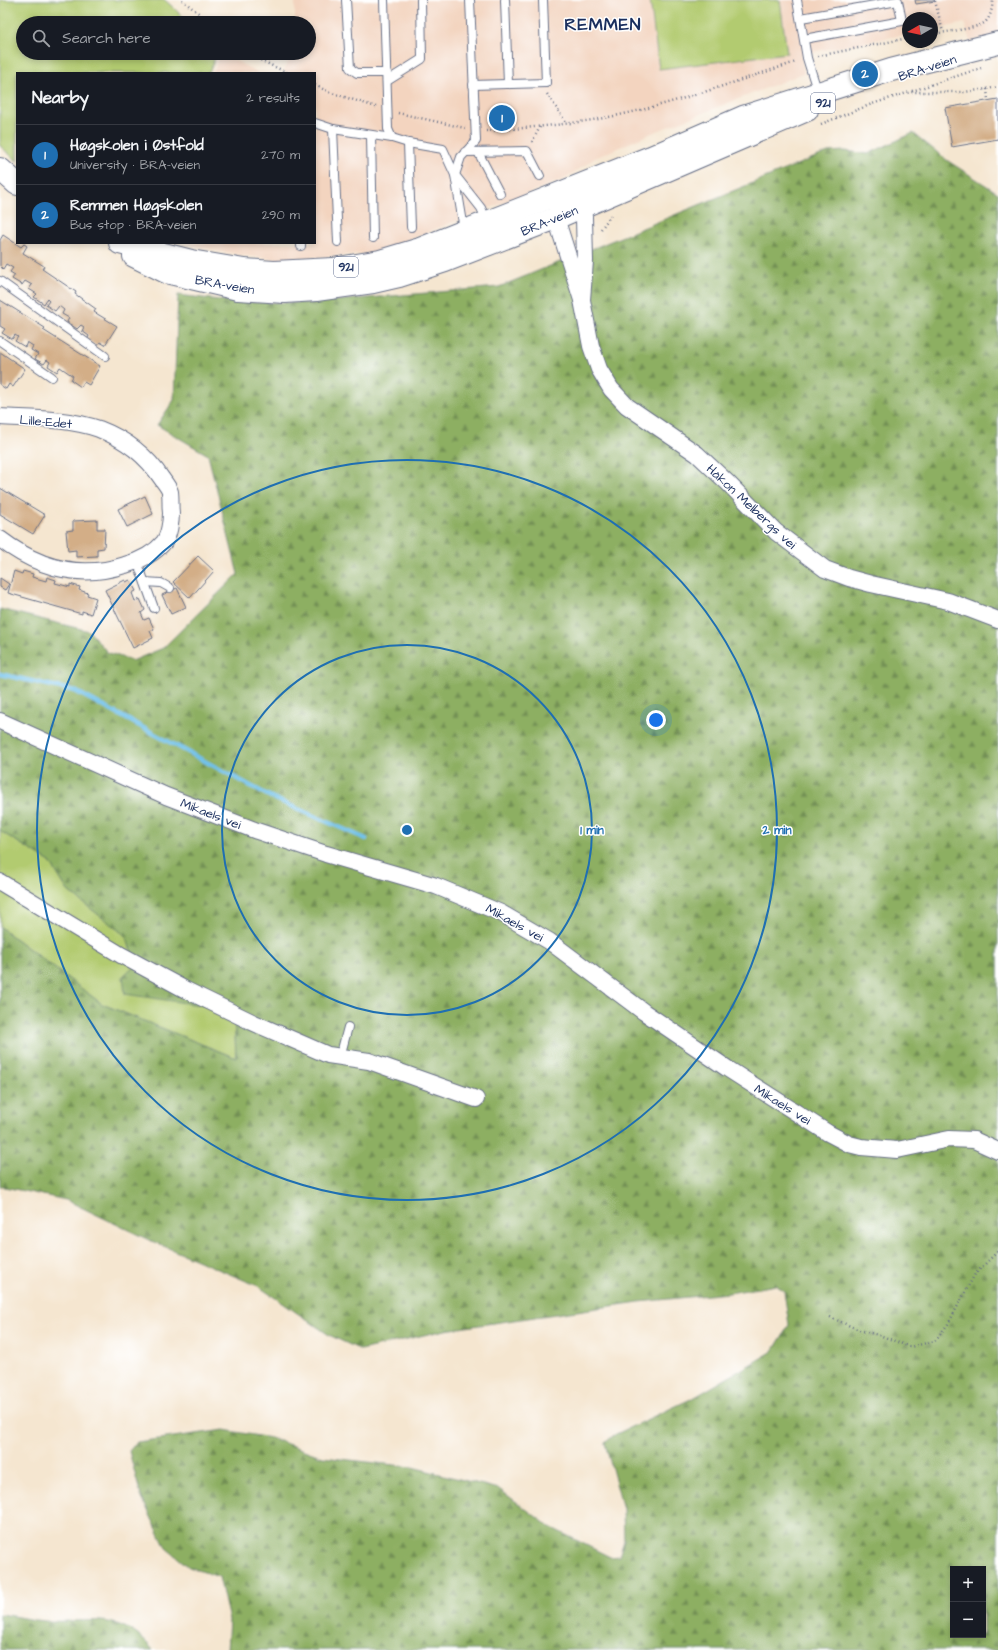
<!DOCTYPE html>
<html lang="en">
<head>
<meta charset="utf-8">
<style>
	:root { --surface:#171b24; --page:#242831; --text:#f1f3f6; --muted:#9ea1a6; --line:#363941; --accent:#1f6fb2 }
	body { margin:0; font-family:"Architects Daughter",sans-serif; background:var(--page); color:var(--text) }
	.controls { position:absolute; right:12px; bottom:12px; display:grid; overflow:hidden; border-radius:0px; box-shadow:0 2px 6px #0003 }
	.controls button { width:36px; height:36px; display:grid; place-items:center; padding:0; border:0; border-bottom:1px solid var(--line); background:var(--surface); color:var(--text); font:20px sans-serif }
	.compass { position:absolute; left:902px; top:12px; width:36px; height:36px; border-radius:50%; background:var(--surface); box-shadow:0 2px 6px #0003; rotate:261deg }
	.you { position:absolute; left:656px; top:720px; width:14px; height:14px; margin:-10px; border:3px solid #fff; border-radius:50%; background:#1a73e8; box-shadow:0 0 0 6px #1a73e833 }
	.badge { display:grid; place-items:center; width:26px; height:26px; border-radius:50%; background:var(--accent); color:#fff; font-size:13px; font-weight:700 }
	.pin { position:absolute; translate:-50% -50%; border:2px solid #fff; box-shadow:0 1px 4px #0006 }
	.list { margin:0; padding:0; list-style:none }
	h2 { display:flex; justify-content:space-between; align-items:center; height:52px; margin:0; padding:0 16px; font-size:17px }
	h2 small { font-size:13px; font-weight:400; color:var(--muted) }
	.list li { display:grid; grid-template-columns:26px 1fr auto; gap:12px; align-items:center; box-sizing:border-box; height:60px; padding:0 16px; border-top:1px solid var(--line) }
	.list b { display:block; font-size:15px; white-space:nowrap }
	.list p { margin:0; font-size:13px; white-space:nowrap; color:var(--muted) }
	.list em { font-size:13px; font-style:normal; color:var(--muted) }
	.icon { flex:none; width:22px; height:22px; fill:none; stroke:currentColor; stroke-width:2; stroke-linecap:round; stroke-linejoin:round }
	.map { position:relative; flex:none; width:998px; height:1650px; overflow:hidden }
	.search { position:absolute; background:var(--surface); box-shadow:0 2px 6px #0003; left:16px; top:16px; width:300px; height:44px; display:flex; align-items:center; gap:10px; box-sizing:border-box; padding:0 14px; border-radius:22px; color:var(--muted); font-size:15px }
	.panel { position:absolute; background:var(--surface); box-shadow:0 2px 6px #0003; left:16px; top:72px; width:300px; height:172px; border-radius:0px }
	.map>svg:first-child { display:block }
</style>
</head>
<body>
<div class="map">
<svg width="998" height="1650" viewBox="0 0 998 1650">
	<defs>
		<pattern id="forest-firs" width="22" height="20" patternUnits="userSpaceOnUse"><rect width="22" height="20" fill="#8daf62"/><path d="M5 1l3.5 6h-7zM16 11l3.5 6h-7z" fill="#728f54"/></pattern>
	</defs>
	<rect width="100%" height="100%" fill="#fff"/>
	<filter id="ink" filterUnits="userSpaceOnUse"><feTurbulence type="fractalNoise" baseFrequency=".025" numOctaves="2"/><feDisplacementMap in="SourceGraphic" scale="8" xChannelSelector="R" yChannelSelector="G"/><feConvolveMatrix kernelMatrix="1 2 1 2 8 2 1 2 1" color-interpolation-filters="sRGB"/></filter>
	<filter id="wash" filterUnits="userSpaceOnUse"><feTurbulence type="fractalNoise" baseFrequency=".012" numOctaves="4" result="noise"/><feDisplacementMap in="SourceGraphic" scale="16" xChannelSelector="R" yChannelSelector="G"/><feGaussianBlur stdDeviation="0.9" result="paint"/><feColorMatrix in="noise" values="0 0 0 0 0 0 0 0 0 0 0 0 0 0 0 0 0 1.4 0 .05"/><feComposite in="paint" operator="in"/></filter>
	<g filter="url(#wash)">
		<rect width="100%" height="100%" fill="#f5e6d0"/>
		<g fill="#f3d4bf">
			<polygon points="295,0 998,0 998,34 970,42 965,23 932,30 932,18 908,18 908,34 801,54 804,73 652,133 595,158 565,179 374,253 278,260 221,252 183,243 315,243 315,73 283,73 292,53 309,53 309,23 295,23"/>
			<polygon points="221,53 222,53 258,73 213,73"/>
		</g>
		<g fill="#b2cb70" stroke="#667d67">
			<polygon points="0,0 165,0 190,23 23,23 23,53 217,53 209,73 17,73 17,161 0,146"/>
			<polygon points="650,0 780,0 787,53 659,69"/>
			<polygon points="0,831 50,862 68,891 126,936 136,964 234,1010 236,1058 102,1004 0,927"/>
		</g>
		<g fill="url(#forest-firs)" stroke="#546f60" fill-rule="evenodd">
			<path d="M913,133l35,28 50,32v1457h-771l2,-30 -10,-43 -30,-10 -23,-19 -25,-52 -12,-45 8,-9 87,-12 47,8 52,19 89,10 87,22 51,38 60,30 9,-1 5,-15 -1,-32 -18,-66 9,-8 81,-38 78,-46 16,-26 -5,-34 -8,-6 -47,8 -90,9 -194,28 -84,20 -32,-15 -71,-49 -111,-47 -81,-39 -66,-14v-259l102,77 134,54 -2,-48 -109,-16 -2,-18 13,-12 -10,-28 -58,-45 -18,-29 -50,-31v-222l89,22 18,21 25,9 31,-13 75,-74 -30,-119 -51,-30 17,-25 4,-105 58,7 71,1 192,-16 329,-135 17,-1 23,3zM953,1569h30v66h-30z"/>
			<path d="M0,1614c15,2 31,6 46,7 44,2 74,-11 107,29h-153z"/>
		</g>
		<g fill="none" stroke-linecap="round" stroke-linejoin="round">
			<polyline stroke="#70c1eb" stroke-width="4.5" points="0,674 75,691 273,798 366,839"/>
		</g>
		<g id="blocks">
			<g fill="#d3ae87">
				<polygon points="915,0 934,0 935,1 916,4"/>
				<polygon points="998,99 998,139 952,147 945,108"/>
				<polygon points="3,235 21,247 24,244 27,246 23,253 44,266 42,269 76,292 75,294 96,309 94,312 117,326 105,345 100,342 97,346 87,340 89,336 82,331 84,327 81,325 77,329 67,322 69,318 62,314 64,310 59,306 55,311 46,305 49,301 47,299 44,304 34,297 37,294 29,289 32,285 25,281 22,285 12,279 15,275 10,272 13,268 6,264 3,269 0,266 0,240"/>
				<polygon points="0,300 45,328 43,330 100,366 89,385 84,382 81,387 71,380 73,376 60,367 57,372 48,366 50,362 47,360 44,364 35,359 38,354 31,350 33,346 27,342 25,347 15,341 18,337 15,335 12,339 2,333 5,329 0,326"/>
				<polygon points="0,352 25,369 13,387 9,384 6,389 0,385"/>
				<polygon points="0,488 45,515 33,534 0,514"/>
				<polygon points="145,496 153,514 127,527 118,509"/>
				<polygon points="97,520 97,529 105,529 104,548 97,549 97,556 76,557 76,550 68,551 66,531 73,530 73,521"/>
				<polygon points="198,556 214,571 190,598 173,582"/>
				<polygon points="14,571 22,574 23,571 33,574 32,577 46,581 47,577 56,580 55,583 70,587 70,584 80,587 79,590 88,593 87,595 96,598 91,614 82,611 82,614 8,593"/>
				<polygon points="0,578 9,584 5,590 0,587"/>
				<polygon points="125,580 126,582 130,580 136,591 132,593 135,601 140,599 145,610 141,613 144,620 149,618 154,629 150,631 153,638 133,648 105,590"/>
				<polygon points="177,588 186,607 171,614 162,595"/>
			</g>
		</g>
	</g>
	<g filter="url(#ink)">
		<use href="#blocks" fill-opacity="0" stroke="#676f86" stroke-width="1"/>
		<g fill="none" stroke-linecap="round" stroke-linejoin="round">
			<g stroke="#676f86" stroke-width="10">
				<g id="lane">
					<polyline points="346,0 350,68 357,73 387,73"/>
					<polyline points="384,0 388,129 392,138 408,143 443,149 455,175 481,208 487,221"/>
					<polyline points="505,0 508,84"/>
					<polyline points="797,0 807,58 818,93"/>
					<polyline points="801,18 898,1 902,21 804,39"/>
					<polyline points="387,81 422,59 421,0"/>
					<polyline points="473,85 546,83 543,0"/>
					<polyline points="315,123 333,129 392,138"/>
					<polyline points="333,129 338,242"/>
					<polyline points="371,135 373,238"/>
					<polyline points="408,143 411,227"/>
					<polyline points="465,152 527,151 540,176"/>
					<polyline points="478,152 500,194"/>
					<polyline points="464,229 455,175 461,157 476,141 470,0"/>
					<polyline points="301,243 301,246"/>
					<polyline points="0,281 105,356"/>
					<polyline points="0,341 52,377"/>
					<polyline points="137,561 154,608"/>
					<polyline points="145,582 161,583 170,588"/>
					<polyline points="340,1057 348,1027"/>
				</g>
			</g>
			<g stroke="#676f86" stroke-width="18">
				<g id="street">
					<polyline points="574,201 582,206 584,217 585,261 582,300"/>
					<polyline points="558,209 556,218 582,300 591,346 599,369 611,389 627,406 697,454 728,483 776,532 825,569 849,578 871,584 948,601 998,620"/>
					<path d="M0,417c33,2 67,1 99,12 26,10 48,27 63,50 3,4 7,9 8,13 1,7 0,14 1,21 0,9 -2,22 -7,29 -10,12 -25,19 -39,23 -46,15 -87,3 -125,-26"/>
					<polyline points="0,721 166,796 257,831 326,854 436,886 501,913 549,941 644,1012 728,1069 828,1133 849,1144 861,1147 897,1150 949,1139 974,1140 998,1151"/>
					<polyline points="0,882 121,955 186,990 252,1022 328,1055 369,1061 476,1099"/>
				</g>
			</g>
			<g stroke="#676f86" stroke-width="24">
				<g id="primary">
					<polyline points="0,169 17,184"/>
					<polyline points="120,243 191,261 244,270 274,272 333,269 380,261 420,249 465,231 651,157 743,117 891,70 998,43"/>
					<polyline points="134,256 166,272 238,289 285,292 316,290 373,282 399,276 445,261 556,218 807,110"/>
				</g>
			</g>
			<g stroke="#676f86" stroke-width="2.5" stroke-dasharray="1 3" stroke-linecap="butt">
				<polyline points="182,0 211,23"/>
				<polyline points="935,1 943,32"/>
				<path d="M932,34c12,-2 43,-5 52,-11 7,-5 8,-15 9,-23"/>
				<polyline points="251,53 262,61 288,73"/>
				<polyline points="818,56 908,38"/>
				<polyline points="315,85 329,92 376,107"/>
				<polyline points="987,89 998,87"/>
				<polyline points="912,91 981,68"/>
				<polyline points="547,94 567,124"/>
				<polyline points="398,113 465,128"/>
				<polyline points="821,124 872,104 910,92 964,92 987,89 988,100"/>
				<path d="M486,131c39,-3 79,-6 118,-13 65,-12 129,-36 192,-56"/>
				<polyline points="532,142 540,127"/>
				<polyline points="601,229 611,215"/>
				<polyline points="830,1317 859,1330 882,1336 910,1347 935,1341 948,1324 975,1274 998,1251"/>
			</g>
			<use href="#lane" stroke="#fff" stroke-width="8"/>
			<use href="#street" stroke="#fff" stroke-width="16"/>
			<use href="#primary" stroke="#fff" stroke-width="22"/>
		</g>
	</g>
	<g fill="none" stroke="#1f6fb2" stroke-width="2">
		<circle cx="407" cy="830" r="185"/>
		<circle cx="407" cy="830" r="370"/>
	</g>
	<g text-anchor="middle" stroke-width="3" stroke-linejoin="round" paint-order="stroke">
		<g fill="#fff" stroke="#5f6d8e" stroke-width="1">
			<rect x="811" y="93" width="24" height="20" rx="3"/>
			<rect x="334" y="257" width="24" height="20" rx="3"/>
		</g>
		<g font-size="12" font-weight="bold" fill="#1b2f5e">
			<text x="823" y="107">921</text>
			<text x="346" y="271">921</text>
		</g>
		<g font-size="13" fill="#1b2f5e" stroke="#fff">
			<text transform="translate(927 67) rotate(-18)" y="5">BRA-veien</text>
			<text transform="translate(549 220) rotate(-22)" y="5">BRA-veien</text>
			<text transform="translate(225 284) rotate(10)" y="5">BRA-veien</text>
			<text transform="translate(46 421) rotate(5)" y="5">Lille-Edet</text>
			<text transform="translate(752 506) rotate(43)" y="5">Håkon Melbergs vei</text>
			<text transform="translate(211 813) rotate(21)" y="5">Mikaels vei</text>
			<text transform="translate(515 922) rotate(29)" y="5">Mikaels vei</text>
			<text transform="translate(783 1104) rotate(32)" y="5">Mikaels vei</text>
		</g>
		<g font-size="17" font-weight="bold" letter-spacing="1" fill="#1b2f5e" stroke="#fff">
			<text x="603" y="30">REMMEN</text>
		</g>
	</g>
	<circle cx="407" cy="830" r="6" fill="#1f6fb2" stroke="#fff" stroke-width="2"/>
	<g font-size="12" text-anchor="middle" font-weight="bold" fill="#1f6fb2" stroke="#fff" stroke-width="3" stroke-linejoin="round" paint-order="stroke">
		<text x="592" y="834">1 min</text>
		<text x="777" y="834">2 min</text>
	</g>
</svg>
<div class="controls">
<button>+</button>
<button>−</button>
</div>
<svg class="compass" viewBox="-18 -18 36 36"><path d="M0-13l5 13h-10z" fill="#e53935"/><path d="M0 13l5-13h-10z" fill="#9ea1a6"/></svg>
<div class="you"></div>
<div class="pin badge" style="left:502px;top:118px">1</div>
<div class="pin badge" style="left:865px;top:74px">2</div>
<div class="search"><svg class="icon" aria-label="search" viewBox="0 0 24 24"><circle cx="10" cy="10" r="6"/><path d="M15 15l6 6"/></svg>Search here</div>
<section class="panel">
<h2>Nearby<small>2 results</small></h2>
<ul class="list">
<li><span class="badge">1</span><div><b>Høgskolen i Østfold</b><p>University · BRA-veien</p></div><em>270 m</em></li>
<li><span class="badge">2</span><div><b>Remmen Høgskolen</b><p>Bus stop · BRA-veien</p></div><em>290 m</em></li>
</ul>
</section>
</div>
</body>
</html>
